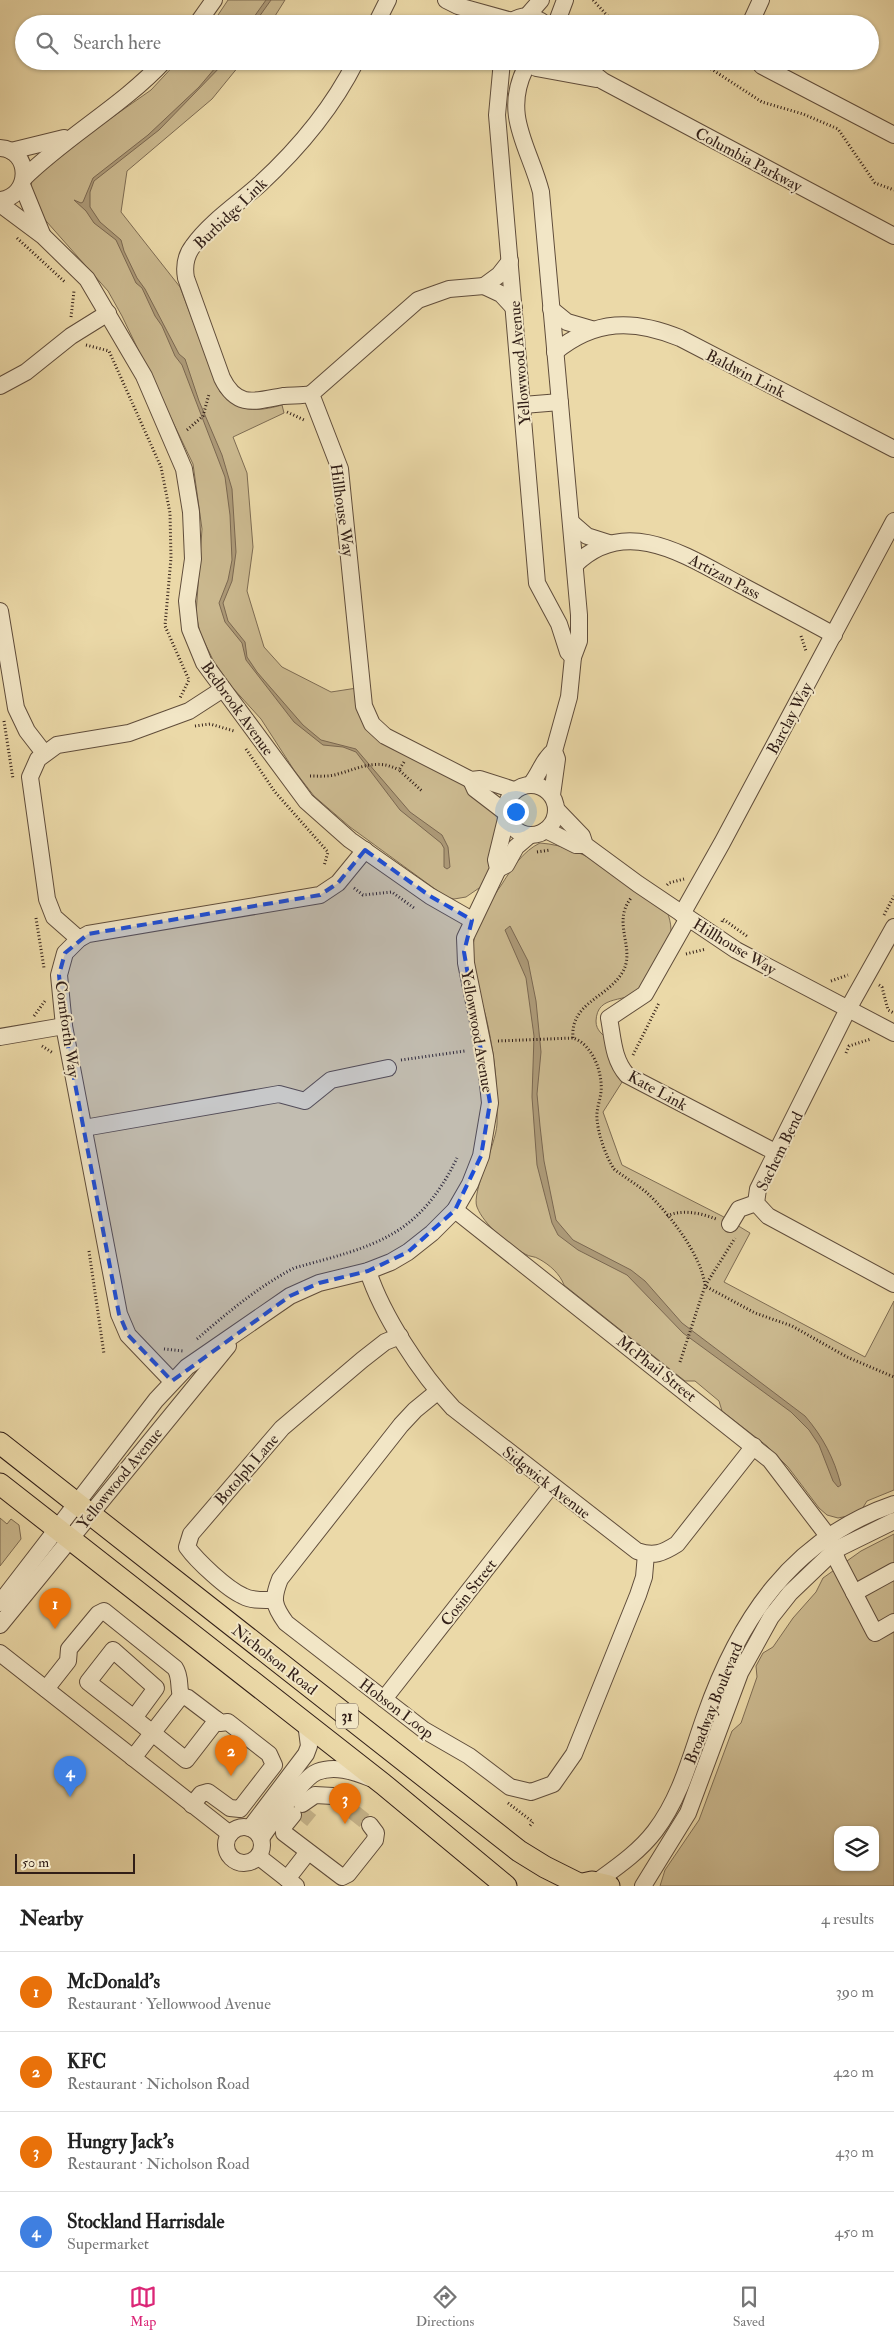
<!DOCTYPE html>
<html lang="en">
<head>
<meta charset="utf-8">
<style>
	:root { --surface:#fff; --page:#f2f2f2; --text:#222; --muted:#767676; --line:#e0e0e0; --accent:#db2777 }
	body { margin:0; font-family:"IM FELL Double Pica",serif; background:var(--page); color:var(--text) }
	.controls { position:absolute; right:15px; bottom:15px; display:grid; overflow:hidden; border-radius:10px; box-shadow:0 1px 4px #0004 }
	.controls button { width:45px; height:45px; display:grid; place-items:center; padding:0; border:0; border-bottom:1px solid var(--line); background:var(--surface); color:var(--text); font:25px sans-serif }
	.scale { position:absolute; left:15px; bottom:12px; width:120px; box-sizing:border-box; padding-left:5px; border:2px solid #311e17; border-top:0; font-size:14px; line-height:18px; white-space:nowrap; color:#311e17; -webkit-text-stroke:4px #f2e6c6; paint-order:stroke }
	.you { position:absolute; left:515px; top:811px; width:18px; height:18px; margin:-12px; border:4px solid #fff; border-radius:50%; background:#1a73e8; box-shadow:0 0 0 8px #1a73e833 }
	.badge { display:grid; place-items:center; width:32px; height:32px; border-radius:50%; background:var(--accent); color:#fff; font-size:16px; font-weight:700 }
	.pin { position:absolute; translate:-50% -41px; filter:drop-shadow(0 1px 2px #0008) }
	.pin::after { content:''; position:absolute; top:26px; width:18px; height:15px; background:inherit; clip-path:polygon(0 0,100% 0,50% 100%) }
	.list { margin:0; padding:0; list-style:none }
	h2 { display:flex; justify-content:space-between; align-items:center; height:65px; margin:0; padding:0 20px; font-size:21px }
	h2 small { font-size:16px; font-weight:400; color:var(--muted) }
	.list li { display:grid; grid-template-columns:32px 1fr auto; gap:15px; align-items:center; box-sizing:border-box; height:80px; padding:0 20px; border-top:1px solid var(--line) }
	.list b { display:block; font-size:19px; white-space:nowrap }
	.list p { margin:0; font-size:16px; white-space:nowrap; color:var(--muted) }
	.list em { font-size:16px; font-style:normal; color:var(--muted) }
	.icon { flex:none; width:28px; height:28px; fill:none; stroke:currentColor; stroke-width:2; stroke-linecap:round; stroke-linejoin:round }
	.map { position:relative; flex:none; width:894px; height:1886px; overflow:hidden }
	.search { position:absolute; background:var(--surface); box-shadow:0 1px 4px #0004; left:15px; right:15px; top:15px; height:55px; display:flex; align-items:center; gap:12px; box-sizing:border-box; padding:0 18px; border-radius:28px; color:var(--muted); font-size:19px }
	.sheet { height:385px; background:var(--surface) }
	nav { display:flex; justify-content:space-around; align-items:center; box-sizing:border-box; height:70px; border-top:1px solid var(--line); background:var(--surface); font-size:14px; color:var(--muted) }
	nav a { display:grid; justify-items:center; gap:2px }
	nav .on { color:var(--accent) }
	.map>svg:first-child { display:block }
</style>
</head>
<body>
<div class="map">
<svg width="894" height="1886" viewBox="0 0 894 1886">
	<rect width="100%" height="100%" fill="#ebd9a8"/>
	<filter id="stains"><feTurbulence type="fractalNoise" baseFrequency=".004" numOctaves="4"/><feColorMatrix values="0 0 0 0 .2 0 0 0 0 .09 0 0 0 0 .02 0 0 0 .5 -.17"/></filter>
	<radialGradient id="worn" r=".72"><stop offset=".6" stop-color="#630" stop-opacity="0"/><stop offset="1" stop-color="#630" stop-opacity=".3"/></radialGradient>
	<g fill="#cbb98f" stroke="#7e6c53" fill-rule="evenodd">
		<polygon points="228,0 285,0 270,24 212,24"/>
		<path d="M178,61h65l-31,38 -85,72 -6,41 59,75 40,105c20,21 36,20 62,13l2,8 -51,24 14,36 6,74 -6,44 17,56 18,20 49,25 26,-4 5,31 102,66 35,32 -3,38 -14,31 -16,11 -12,2 -8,-2 -96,-70 -36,-31 -20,-26 -33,-51 -30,-33 -18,-26 -13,-27 -4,-19 6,-85 -9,-65 -71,-148 -14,-25 -69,-78 -9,-22 2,-11 18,-19 101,-71z"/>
		<path d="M540,843c48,3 90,42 127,68 2,6 4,12 4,19 0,8 -23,52 -29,59 -15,15 -45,4 -46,32 0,10 7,13 12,19 6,6 12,30 16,39l-21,33 19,53 100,51 28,17 -26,49 141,75 29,-56v189l-27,11 -5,8 -14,7 -10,2 -11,-3 -8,-7 -31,-41 -21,-21 -45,-35 -3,-10 -24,-20h-10l-121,-96c-4,-11 -14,-20 -25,-26 -4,-3 -10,-2 -14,-5 -17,-10 -41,-29 -48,-47 -6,-14 19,-62 20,-83 1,-34 -2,-65 -9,-98 -5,-25 -19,-56 -15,-81 3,-22 17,-44 29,-61 10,-16 21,-33 38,-41z"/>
		<polygon points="0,1518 7,1524 11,1519 19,1525 21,1539 0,1566"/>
		<path d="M894,1534v352h-234l5,-16 34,-50 33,-89 9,-8 16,-46 -1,-11 7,-13 10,-6 20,-29 23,-26 7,-14 38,-27zM838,1830h37v37h-37z"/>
	</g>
	<g fill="#ac9977" stroke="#7b6851">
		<polygon points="266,0 271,0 254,24 249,24"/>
		<polygon points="221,61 226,61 159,130 94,181 90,192 90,207 100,222 121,240 124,251 137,278 145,289 179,354 185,359 199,401 222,455 232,489 236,552 232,581 223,603 228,621 245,642 247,657 257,672 303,725 321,740 356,749 410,812 442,835 448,847 450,867 447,869 444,867 444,848 441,843 400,810 356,752 343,747 323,745 294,722 246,660 242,643 225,622 219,603 228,580 232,560 230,515 225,477 182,365 175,356 162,326 155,316 142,288 136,283 116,240 94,223 86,211 74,200 81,203 83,202 93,178 148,135 199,87"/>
		<path d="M510,926l18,35 8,40 5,51 -4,42 3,32 4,35 12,59 17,20 58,30 14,11 37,42 123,93c18,21 29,42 36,69l-3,2 -5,-6 -14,-36 -10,-15 -18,-18 -108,-79 -56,-58 -49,-25 -20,-15 -6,-12 -15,-58 -5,-68 2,-61 -8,-58 -21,-48z"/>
	</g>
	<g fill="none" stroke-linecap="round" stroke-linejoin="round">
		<g stroke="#c6b48b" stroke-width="16" stroke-dasharray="16 8" stroke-linecap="butt">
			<polyline points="333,1796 370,1825"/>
			<polyline points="301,1821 310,1810"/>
		</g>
		<g stroke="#604d3b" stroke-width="18">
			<g id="minor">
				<polyline points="446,0 458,6 512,21"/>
				<polyline points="527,16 541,0"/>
				<polyline points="197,24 214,0"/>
				<polyline points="376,24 388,0"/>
				<path d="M509,24c11,-11 25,-9 36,0"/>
				<polyline points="556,24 565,0"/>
				<polyline points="750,24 761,0"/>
				<polyline points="502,61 497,115 537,583 559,624 568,652 573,657"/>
				<polyline points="578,61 603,81 894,236"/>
				<polyline points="758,61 762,66 894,135"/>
				<polyline points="536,68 596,79"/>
				<path d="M525,69c-23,47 5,79 16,123l38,423v26l-6,16 -4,40 -15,54 3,8 -5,36"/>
				<path d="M0,148c32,2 31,49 0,52"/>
				<polyline points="11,151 64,138"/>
				<path d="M24,178c44,-43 98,-72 140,-117"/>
				<polyline points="22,185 42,234"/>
				<polyline points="0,204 43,236 87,279 144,376 184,469 191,512 193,559 187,601 190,629 204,663 306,801 350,840 430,896 472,920"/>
				<polyline points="510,261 499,275 484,286 501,294 514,308"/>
				<polyline points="484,286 449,289 418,300 311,394 340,469 364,706 372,724 385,736 471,780 480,779 514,790"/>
				<polyline points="551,309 567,322 591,329"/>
				<path d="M555,352c40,-33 79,-33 125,-14l214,111"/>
				<polyline points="0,386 26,372 71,336 108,313"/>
				<path d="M311,394c-9,2 -19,1 -28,2 -27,5 -46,13 -61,-18l-36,-100c-2,-11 0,-23 7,-32 17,-24 46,-43 67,-62 38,-35 73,-77 96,-123"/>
				<polyline points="523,405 560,402"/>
				<polyline points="572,523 587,536 609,543"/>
				<path d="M575,565c51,-51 113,-8 164,19 32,17 64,34 95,51"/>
				<polyline points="0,611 16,708 27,731 44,753"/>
				<polyline points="471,780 475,789 505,812"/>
				<path d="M531,784c9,-11 12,-25 23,-33"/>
				<circle cx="531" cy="810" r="25"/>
				<polyline points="556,809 582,836 585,845 638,884 736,950 894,1033"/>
				<polyline points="546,830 576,845 585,845"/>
				<polyline points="498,869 506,865 516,847 530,835"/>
				<polyline points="682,914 722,843 894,521"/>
				<path d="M688,918l-43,76 -36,24c4,21 4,41 18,57l150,78"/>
				<polyline points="894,927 848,1009 758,1189 756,1203 768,1216 894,1284"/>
				<polyline points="79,939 54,917 47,899 30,777 38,759 57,745 129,733 189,711 223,689"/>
				<polyline points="0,1037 64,1026"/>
				<polyline points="84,1128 279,1094 305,1101 331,1080 388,1068"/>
				<polyline points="455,1210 770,1460 828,1536 838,1562 875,1633 894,1622"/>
				<polyline points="730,1224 739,1209 756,1203"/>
				<path d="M368,1271c14,44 53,103 85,137l184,143c17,6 26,2 40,-7l77,-98"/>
				<polyline points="172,1381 128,1335 119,1314 64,1026 59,975 65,953 79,939 88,934 320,895 338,883 365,850"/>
				<path d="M437,1392l-22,18 -14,15 -121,154c-8,20 -7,26 6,44l138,107 45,26 41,31 21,5 22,-8 21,-30 64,-159 6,-18 2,-23"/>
				<polyline points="854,1593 894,1571"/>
				<path d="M274,1600c-11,0 -22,1 -31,-4 -16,-7 -46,-35 -56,-49l4,-13 91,-106 80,-68 23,-18 15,-6"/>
				<polyline points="0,1603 156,1400 187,1367 290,1296 319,1283 368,1271 391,1262 408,1252 432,1233 455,1210 470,1184 481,1156 490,1103 485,1056 466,963 465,938 498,869 496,860 506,819"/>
				<polyline points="0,1625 228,1346"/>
				<polyline points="0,1653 230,1834"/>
				<path d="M46,1689l22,-28 1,-12 29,-35 6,-3 71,57c6,9 3,18 6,28"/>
				<polyline points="384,1699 551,1486"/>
				<polyline points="134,1718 88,1682 113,1650 156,1688 134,1718 186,1760 217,1720 188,1698 181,1696"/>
				<polyline points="133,1758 181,1696"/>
				<polyline points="302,1804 315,1795 333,1796"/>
				<polyline points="192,1805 201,1794 208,1792 230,1808 240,1809 274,1765 269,1754 228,1722 220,1723 217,1720"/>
				<polyline points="293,1815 284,1826 284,1833 342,1877 348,1874 375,1840 376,1833 370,1825"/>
				<circle cx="244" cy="1845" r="18"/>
				<polyline points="250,1828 306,1754 309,1746 306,1723"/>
				<path d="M261,1838c11,-15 41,-60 56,-66 17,-7 36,-1 53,6"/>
				<polyline points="259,1857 296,1886"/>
				<polyline points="287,1879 308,1852"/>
				<path d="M595,1883c22,-16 44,-31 60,-52 26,-34 36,-76 50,-115 34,-97 87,-177 189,-212"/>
				<polyline points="643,1886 688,1813 740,1673 771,1617 790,1593 835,1550 894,1521"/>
			</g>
		</g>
		<g stroke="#311e17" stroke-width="23">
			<g id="major">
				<polyline points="0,1443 519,1851 545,1867 579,1884"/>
				<polyline points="0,1484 383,1784 506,1886"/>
				<polyline points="574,1886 592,1882 609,1886"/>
			</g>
		</g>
		<g stroke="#311e17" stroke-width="3" stroke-dasharray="1 2.5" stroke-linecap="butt">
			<polyline points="593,0 615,24"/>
			<polyline points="699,61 762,102 803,114 838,129 875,183 894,190"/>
			<polyline points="17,238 66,283"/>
			<polyline points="71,317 74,291"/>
			<polyline points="86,345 109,351 161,467 170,513 171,558 165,626 189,680 180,698"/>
			<polyline points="287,412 304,420"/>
			<polyline points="187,430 203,416 209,394"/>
			<polyline points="801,636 806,651"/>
			<polyline points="4,721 13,779"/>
			<polyline points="195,726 210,724 234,731"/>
			<polyline points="246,749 275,792 328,852 324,866"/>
			<polyline points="404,762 399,770 422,791"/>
			<path d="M310,776c9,0 19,1 28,-2 22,-6 39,-16 61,-4"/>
			<polyline points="537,852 550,850"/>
			<polyline points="667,885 669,883 684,879"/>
			<polyline points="354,888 363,895 392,892 414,908"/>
			<polyline points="884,915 894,896"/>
			<polyline points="36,918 44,968"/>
			<polyline points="722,922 723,919 748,937"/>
			<polyline points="686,954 706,949"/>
			<polyline points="831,981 848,975"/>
			<polyline points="879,985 882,987 888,1010 894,1013"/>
			<polyline points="34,1016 45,1001"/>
			<path d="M573,1038c-3,-35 34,-40 49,-65 15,-24 -11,-49 9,-75"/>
			<path d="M498,1041l75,-3c19,6 30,34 28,54 -1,9 -5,18 -4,27 1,15 9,38 17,50 10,8 22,15 32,23 23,21 56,64 59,94l50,27 37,13 55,31 47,20"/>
			<polyline points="42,1046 53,1053"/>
			<polyline points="846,1053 849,1046 871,1039"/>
			<polyline points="633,1055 659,1003"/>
			<polyline points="401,1060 465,1051"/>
			<path d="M667,1216c15,-7 34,-3 49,3"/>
			<polyline points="89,1251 104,1354"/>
			<path d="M197,1339c30,-26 61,-52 97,-71 80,-22 124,-30 163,-110"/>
			<polyline points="164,1349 183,1351"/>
			<polyline points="680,1362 705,1286 735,1238"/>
			<polyline points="508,1803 533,1822 529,1827"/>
		</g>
		<use href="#minor" stroke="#f2e6c6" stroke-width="16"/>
		<use href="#major" stroke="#ebd9a8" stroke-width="21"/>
	</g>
	<path fill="#1d4ed8" fill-opacity="0.2" stroke="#1d4ed8" stroke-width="4" stroke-dasharray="10 6" stroke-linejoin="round" d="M365,850l65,46 42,24 -8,32 26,151 -9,53 -26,54 -47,42 -40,19 -49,12 -29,13 -118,85 -44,-46 -9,-21 -55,-288 -5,-51 6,-22 23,-19 232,-39 18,-12z"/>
	<g text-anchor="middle" stroke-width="4" stroke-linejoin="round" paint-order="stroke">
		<rect fill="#f2e6c6" stroke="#6b5a4c" stroke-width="1" x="336" y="1703.5" width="22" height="25" rx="4"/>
		<g font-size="15" font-weight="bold" fill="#311e17">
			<text x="347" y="1721">31</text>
		</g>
		<g font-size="16" fill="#311e17" stroke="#f2e6c6">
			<text transform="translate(749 159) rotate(28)" y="6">Columbia Parkway</text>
			<text transform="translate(230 213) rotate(-44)" y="6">Burbidge Link</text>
			<text transform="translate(519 363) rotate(-95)" y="6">Yellowwood Avenue</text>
			<text transform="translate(746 373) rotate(27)" y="6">Baldwin Link</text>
			<text transform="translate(343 510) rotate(82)" y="6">Hillhouse Way</text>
			<text transform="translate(725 576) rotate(28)" y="6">Artizan Pass</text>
			<text transform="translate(238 708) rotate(54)" y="6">Bedbrook Avenue</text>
			<text transform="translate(789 718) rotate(-62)" y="6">Barclay Way</text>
			<text transform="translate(735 946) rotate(31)" y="6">Hillhouse Way</text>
			<text transform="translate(68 1029) rotate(82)" y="6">Cornforth Way</text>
			<text transform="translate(478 1031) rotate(80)" y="6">Yellowwood Avenue</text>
			<text transform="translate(658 1090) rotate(29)" y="6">Kate Link</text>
			<text transform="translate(779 1151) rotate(-64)" y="6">Sachem Bend</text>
			<text transform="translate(657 1368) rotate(38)" y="6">McPhail Street</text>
			<text transform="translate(246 1469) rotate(-49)" y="6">Botolph Lane</text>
			<text transform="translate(119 1478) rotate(-51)" y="6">Yellowwood Avenue</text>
			<text transform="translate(547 1482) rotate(38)" y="6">Sidgwick Avenue</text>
			<text transform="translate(468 1592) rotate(-52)" y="6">Cosin Street</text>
			<text transform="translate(275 1659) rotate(38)" y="6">Nicholson Road</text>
			<text transform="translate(713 1703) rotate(-68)" y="6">Broadway Boulevard</text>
			<text transform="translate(397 1708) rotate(37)" y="6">Hobson Loop</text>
		</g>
	</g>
	<rect width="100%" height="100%" filter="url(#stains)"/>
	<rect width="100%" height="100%" fill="url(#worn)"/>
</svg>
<div class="controls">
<button><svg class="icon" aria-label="layers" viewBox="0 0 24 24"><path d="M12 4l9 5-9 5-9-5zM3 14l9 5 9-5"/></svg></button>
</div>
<div class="scale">50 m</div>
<div class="you"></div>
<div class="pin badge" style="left:55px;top:1629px;background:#e8710a">1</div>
<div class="pin badge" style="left:231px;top:1776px;background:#e8710a">2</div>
<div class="pin badge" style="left:345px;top:1824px;background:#e8710a">3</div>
<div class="pin badge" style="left:70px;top:1797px;background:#3f7fe0">4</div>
<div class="search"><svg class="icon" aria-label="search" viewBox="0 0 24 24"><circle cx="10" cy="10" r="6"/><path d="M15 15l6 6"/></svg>Search here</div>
</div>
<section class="sheet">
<h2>Nearby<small>4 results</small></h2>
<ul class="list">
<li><span class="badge" style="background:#e8710a">1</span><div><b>McDonald's</b><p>Restaurant · Yellowwood Avenue</p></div><em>390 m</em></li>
<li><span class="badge" style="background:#e8710a">2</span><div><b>KFC</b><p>Restaurant · Nicholson Road</p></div><em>420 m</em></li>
<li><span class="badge" style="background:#e8710a">3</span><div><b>Hungry Jack's</b><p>Restaurant · Nicholson Road</p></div><em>430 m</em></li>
<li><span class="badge" style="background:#3f7fe0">4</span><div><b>Stockland Harrisdale</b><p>Supermarket</p></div><em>450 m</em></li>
</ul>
</section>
<nav>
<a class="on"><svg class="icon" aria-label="map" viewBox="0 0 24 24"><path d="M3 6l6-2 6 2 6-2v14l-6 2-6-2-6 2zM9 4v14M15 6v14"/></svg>Map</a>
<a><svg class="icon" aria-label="directions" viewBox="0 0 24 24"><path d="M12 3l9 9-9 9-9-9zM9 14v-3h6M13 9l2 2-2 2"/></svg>Directions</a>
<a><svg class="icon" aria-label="saved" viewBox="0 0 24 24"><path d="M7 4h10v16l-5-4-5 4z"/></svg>Saved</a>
</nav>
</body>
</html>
